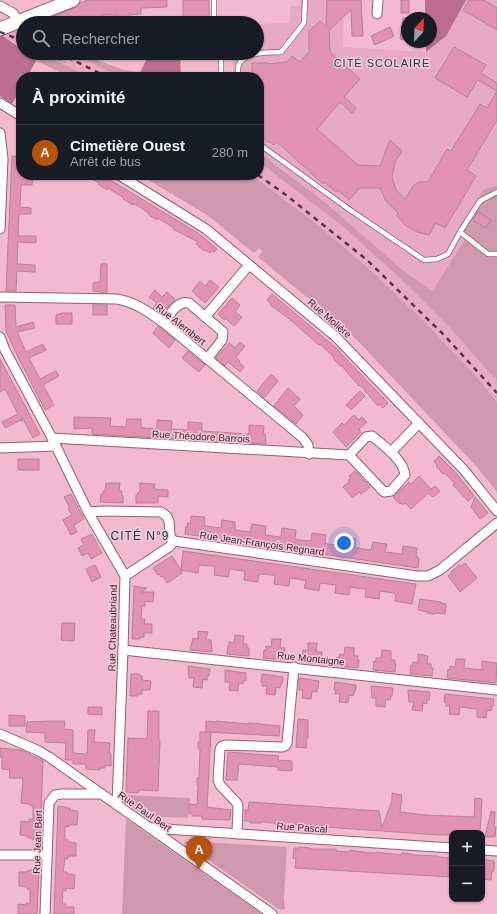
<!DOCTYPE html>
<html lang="fr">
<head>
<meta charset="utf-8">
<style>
	:root { --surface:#171b24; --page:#20242c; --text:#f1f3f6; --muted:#9ea1a6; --line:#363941; --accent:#b45309 }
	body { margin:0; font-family:Helvetica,sans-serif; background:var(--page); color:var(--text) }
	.controls { position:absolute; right:12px; bottom:12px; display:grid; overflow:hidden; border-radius:8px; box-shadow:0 1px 3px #0004 }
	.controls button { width:36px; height:36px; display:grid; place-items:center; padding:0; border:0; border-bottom:1px solid var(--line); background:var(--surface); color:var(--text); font:20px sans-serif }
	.compass { position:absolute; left:401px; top:12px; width:36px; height:36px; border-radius:50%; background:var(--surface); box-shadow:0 1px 3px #0004; rotate:22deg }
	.you { position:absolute; left:344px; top:543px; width:14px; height:14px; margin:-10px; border:3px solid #fff; border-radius:50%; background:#1a73e8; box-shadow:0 0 0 6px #1a73e833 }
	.badge { display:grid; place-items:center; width:26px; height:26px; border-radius:50%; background:var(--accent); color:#fff; font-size:13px; font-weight:700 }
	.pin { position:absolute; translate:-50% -33px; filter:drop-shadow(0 1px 2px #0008) }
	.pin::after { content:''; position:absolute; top:21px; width:14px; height:12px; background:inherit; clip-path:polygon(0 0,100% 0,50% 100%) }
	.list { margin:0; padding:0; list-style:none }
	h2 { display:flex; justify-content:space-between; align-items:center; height:52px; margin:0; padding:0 16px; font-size:17px }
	h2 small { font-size:13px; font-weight:400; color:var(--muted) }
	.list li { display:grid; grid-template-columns:26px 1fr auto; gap:12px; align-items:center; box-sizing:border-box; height:56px; padding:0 16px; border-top:1px solid var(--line) }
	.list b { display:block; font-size:15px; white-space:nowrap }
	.list p { margin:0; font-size:13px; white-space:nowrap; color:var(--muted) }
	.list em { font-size:13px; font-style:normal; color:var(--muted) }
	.icon { flex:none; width:22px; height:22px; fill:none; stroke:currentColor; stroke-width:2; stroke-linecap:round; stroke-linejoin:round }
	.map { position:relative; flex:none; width:497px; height:914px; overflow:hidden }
	.search { position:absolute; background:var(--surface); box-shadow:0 1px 3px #0004; left:16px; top:16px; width:248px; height:44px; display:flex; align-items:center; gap:10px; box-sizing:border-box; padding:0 14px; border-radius:22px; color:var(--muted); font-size:15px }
	.panel { position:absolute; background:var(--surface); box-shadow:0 1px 3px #0004; left:16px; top:72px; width:248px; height:108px; border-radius:16px }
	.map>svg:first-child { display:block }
</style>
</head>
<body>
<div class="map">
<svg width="497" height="914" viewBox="0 0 497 914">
	<rect width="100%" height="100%" fill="#f3b9cf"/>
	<g fill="#e8a9c2">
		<polygon points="300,0 344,0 343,47 426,52 426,42 431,42 431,18 425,18 425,0 497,0 497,185 483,190 460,229 469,234 432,291 400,268 283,169 259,152 259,77 233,77 233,53 257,53 257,24 290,23 290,6 300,6"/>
		<polygon points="18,28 23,30 23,50 4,35"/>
		<polygon points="41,53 73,53 119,77 89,77"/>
		<polygon points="259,162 345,228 404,282 451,329 497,381 497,402 476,376 425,322 376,275 318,225 252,175 259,175"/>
	</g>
	<g fill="#cf98ad">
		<polygon points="27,53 41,53 89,77 71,77 36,61"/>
		<polygon points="73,53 85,53 99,61 124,70 140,72 145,77 119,77"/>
		<polygon points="259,152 327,204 400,268 432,291 468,235 460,229 483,190 497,185 497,381 451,329 404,282 345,228 259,162"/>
		<polygon points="140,175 252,175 318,225 376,275 425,322 476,376 497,402 497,492 477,467 357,340 343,327 258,257 263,251 259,248 254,253 207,215"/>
		<path d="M126,795l64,3 -2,20c-20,-1 -45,1 -61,-15z"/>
		<polygon points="126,819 262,914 122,914"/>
		<polygon points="186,841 287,847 284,897 285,909 280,910 184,843"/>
	</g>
	<g fill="#b96e8d">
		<polygon points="425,0 466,0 446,36 426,52 426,42 431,42 431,18 425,18"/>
		<rect x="151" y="16" width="27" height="7"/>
		<polygon points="0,34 23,50 23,53 27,53 36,61 27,77 21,77 21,87 12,104 0,96"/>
		<polygon points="150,53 180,53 181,77 145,77 140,72"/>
	</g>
	<g fill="#e092b1" stroke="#b78196">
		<polygon points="88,0 167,0 167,7 141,8 141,14 129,15 128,23 117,23 117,15 103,15 103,23 37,23 76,7 80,3"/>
		<rect x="183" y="0" width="26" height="23"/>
		<polygon points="327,0 361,0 363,36 352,36 351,10 329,30 330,52 360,79 344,97 356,108 352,113 340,102 317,129 358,165 380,166 390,140 402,151 395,162 392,177 396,190 405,199 414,185 419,182 428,182 447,149 451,151 480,104 487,108 497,91 478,80 467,97 435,78 454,47 486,65 481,73 497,83 497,120 467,170 476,176 445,228 436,223 429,235 417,232 405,225 397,216 398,213 386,201 380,188 360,188 349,200 338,190 336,192 324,182 323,184 277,142 274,145 271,143 268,142 259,134 259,74 252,75 252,63 268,63 268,64 287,62 292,56 300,62 309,52 309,31 320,21 326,27"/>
		<rect x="401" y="0" width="8" height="13"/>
		<polygon points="469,0 484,0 497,8 497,30 463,10"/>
		<polygon points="403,18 407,18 407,40 400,39"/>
		<polygon points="390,27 394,36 375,45 371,36"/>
		<polygon points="12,156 20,157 21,178 33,179 32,185 21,185 20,207 31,208 31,214 19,214 18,236 36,236 36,243 18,242 17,264 35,265 35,272 17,271 16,291 6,291"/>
		<polygon points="86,175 102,175 198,233 217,249 214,252 212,251 210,253 205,250 204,251 196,244 198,242 173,229 174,228 158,218 157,220 152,217 148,214 149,213 133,203 133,205 123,199 124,198 108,188 107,190 98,184 99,183"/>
		<polygon points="478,212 491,220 486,228 473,220"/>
		<polygon points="101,264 107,264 107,293 93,291 93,283 100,282"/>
		<polygon points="210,280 219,287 205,303 192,291 200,281 205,286"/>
		<polygon points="155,290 162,297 167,292 175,299 162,314 153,308 157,303 149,297"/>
		<polygon points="272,294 334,346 388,403 383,408 379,404 378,406 360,385 359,386 341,365 340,366 333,358 334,357 321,345 319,345 287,317 270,305 271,304 267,300"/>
		<polygon points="232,298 240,305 235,312 242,317 234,326 225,318 224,320 218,314"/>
		<polygon points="5,305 15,305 16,327 33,322 35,328 17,332 26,352 43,344 46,350 29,358 40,379 56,371 59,376 43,385 54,405 45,410 17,355 6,331"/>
		<rect x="93" y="305" width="14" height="10"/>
		<polygon points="63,313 72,313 72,324 56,324 56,315"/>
		<polygon points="158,326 175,340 169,348 153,333"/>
		<polygon points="240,342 245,346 236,357 240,361 239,362 244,367 240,372 228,362 225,366 216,358 229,343 235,348"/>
		<polygon points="188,351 205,365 199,372 182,358"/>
		<polygon points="0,359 40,434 33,438 22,417 22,422 21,420 5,428 2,422 18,414 5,389 0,392"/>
		<polygon points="271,374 278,381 264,398 257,391"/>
		<polygon points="288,388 300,399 294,406 303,415 296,424 274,406"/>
		<polygon points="360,391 365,396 351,410 346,405"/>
		<polygon points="354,415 359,420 362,417 367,422 359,429 361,432 346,447 333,432 342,423 344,425"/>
		<polygon points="74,417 111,418 110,426 126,427 127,419 141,419 141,427 143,428 157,429 157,420 172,421 171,429 185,430 188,430 188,422 202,423 202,431 247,434 249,433 249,425 264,426 263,434 265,434 266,444 92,434 92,428 74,429"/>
		<polygon points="439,456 457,474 474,496 468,501 453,485 455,484 445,473 443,474 436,466 437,465 434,461"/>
		<rect x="18" y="459" width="21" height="11"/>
		<polygon points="355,471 370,487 364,492 364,491 361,494 359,492 353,498 343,487 350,481 348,480 351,478 349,476"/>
		<polygon points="419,476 431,489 435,486 440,491 433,497 428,493 411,509 405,503 403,505 401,503 400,504 393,497 409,482 411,484"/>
		<polygon points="106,483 120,483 119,491 122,491 121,495 123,495 123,503 100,502 101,494 103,494 103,491 105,491"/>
		<polygon points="140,483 155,484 154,489 168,490 168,497 158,496 158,503 136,503 136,495 137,495 138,492 140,492"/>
		<polygon points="71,494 84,519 74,525 77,532 71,535 63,520 72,515 68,509 70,508 64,497"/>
		<polygon points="475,497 488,513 480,519 471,507"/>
		<polygon points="191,516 205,517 204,526 206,526 221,528 222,520 229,521 235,522 235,530 250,532 252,524 266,526 265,535 279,537 281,537 282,528 296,530 295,539 297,540 311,541 312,533 326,535 325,543 327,544 341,545 342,537 356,539 355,547 363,549 371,550 373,542 387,544 385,552 402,554 403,546 417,548 416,556 418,557 419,560 418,568 185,534 186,526 187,527 188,523 190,524"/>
		<polygon points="92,534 102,553 91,559 88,553 82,556 78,548 84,545 81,539"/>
		<polygon points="183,551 416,584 412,604 395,601 396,594 394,593 380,591 379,599 365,597 366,589 364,589 350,587 349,595 335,593 336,585 320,583 319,591 304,588 306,581 303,580 290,578 289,586 274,584 275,576 273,575 259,574 258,582 244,580 245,572 243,571 230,569 228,577 214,575 215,567 213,566 199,565 198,573 181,570 182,573 167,583 163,576 161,577 159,574 158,575 153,568 172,556 181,570"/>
		<polygon points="465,563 477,578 460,592 448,576 452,573 451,572 459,565 461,566"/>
		<polygon points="95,565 101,577 92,582 86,569"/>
		<polygon points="134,586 147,588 141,592 154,592 153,602 145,601 145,606 142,606 141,619 145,619 144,624 152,624 152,633 144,633 144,637 140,637 140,639 132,639"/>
		<polygon points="420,599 441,602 441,603 446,604 445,614 435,613 435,614 431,614 427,613 428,612 418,610"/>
		<polygon points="62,623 75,623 74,641 61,640"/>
		<polygon points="198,631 208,632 206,640 211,640 212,652 190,650 193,638 198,639"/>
		<polygon points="235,635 244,636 243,644 247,644 247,648 249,648 249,656 227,654 228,646 229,646 229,642 234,643"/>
		<polygon points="272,639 281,639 280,648 285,648 284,652 286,652 285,660 263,658 264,650 266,650 266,646 271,647"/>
		<polygon points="308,643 317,643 316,652 322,652 321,664 300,662 301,654 303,654 303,650 308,651"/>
		<polygon points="345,647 354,648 354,656 358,656 357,660 359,660 358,668 336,666 337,657 339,658 340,654 344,655"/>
		<polygon points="382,650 391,651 391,660 395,660 395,664 396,664 395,672 373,670 374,661 376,662 376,658 381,658"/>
		<polygon points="418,654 428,656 427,664 431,664 431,668 433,668 432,676 410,674 411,665 412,666 413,662 418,663"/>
		<polygon points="456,659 465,659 464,668 482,670 482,661 497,663 496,683 447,678 448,669 450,670 450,666 455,667"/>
		<polygon points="188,666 210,669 209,676 207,676 207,680 203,679 202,688 193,687 194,678 189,678"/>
		<polygon points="225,670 246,673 246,681 244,680 243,684 239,683 238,691 229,690 230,682 225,682"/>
		<polygon points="131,674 139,674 139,675 142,676 142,680 151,681 150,690 142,690 142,694 138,694 138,696 130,696"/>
		<polygon points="262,674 283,677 282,684 281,684 280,688 276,687 275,695 266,694 267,686 262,686 262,682 261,682"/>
		<polygon points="299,678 319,681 318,688 317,688 317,692 312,691 311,699 302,698 303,690 299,690"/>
		<polygon points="335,682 356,685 355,692 354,692 353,696 349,695 348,703 339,702 340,694 335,694 336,690 334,690"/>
		<polygon points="371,686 393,688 392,696 391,696 390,700 386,699 385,707 376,706 376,698 372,698"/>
		<polygon points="408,690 430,692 429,700 427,700 427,704 423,703 422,711 412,710 414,702 409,702"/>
		<polygon points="445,694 494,699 493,707 492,707 491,711 487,710 486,718 477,717 477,709 460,707 459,715 449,714 450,706 446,706 446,702 444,702"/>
		<polygon points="88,707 102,707 102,715 88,714"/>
		<polygon points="148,711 159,711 159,741 160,741 158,791 139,790 138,793 126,792 128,738 147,739"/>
		<polygon points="9,715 25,716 25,726 9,726"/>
		<polygon points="298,719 308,720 308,738 307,738 306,748 296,747"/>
		<polygon points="50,721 65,721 64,729 73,730 73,753 87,754 88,730 95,730 94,742 110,743 109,753 111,753 111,766 105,765 105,768 100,768 100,770 86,769 86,764 73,764 73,760 65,760 66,743 45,742 45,733 26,732 27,722"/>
		<polygon points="206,721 216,722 216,721 248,724 248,723 252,723 280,726 279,736 206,732"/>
		<polygon points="200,732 211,732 207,807 231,810 230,820 202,819 202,816 192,816 192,814 189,813 189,804 197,805 198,785 197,785 197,778 199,778 200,749 198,749 198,742 200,742"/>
		<polygon points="0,748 21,750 43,761 40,840 32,839 32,838 28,838 28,836 20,835 21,821 29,822 29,819 33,820 33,806 30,806 30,804 21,803 23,778 9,778 10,770 2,769 2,757 0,757"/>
		<polygon points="228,752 279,756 278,760 292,761 292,771 278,770 278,767 239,764 237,780 226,780"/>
		<polygon points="392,793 402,795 400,812 426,815 474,817 475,798 482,799 480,833 452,833 452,835 438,835 326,827 326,826 275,824 275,823 261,822 261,823 250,823 250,821 245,821 245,810 248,810 249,802 379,811 382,828 392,800"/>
		<polygon points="58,806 66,807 66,808 70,808 70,810 78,811 77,825 69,825 69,827 65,826 65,840 68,840 68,842 76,843 76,856 68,856 68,859 65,858 63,872 67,872 67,874 75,875 74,889 66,888 66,891 63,890 62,904 66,904 65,907 74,907 74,914 54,914"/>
		<polygon points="491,811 495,812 494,827 496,827 495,837 485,837"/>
		<polygon points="300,847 310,848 310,849 336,849 336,851 350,852 350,850 369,853 376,853 376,852 401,855 402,853 412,854 412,855 438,856 438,857 452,858 452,877 295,868 296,859 293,858 294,848 299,848"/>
		<polygon points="482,859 494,861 494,871 492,871 491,880 482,879"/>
		<polygon points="31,869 39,869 37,914 18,914 18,904 26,905 26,903 30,903 30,890 27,889 27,887 19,886 19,872 27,872 28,870 31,871"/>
	</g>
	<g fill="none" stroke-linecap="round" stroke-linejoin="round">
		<g stroke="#925f74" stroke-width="6">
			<g id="lane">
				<polyline points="214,0 214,20 215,23"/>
				<polyline points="221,77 221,53"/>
				<path d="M238,77c0,-3 0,-7 0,-10 4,-16 30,-14 43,-15l23,-29 1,-23"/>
				<polyline points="259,144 350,210 424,260 437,259 448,254 460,232 480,201 497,192"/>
				<polyline points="460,232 488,254 497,254"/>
			</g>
		</g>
		<g stroke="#925f74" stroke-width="11">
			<g id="street">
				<polyline points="0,6 13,13 18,21"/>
				<polyline points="377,14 378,0"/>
				<polyline points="0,103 21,116"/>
				<polyline points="0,133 3,159 0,229"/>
				<polyline points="119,175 206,229 335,336 464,470 497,511"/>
				<path d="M0,297l117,2c18,3 32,13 47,24l139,115 5,7 1,9"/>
				<polyline points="205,317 249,265"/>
				<path d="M164,323c6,-8 13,-23 25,-20l34,29 -1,8 -15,19"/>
				<polyline points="0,337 5,350 52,438 88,512 125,576 123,650 117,805"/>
				<path d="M372,436c12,10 31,23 33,39l-14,16 -7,1 -35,-37 17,-18z"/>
				<polyline points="52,438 349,455"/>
				<polyline points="0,448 55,446"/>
				<polyline points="391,452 419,423"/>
				<path d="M88,512l16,-1 57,1c11,6 8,14 9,25l4,4 243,35h11l12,-6 57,-47"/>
				<polyline points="125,576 169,547 174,541"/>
				<polyline points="123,650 497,690"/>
				<polyline points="0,734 39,751 49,757 272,914"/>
				<polyline points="150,828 452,848"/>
				<polyline points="237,834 238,805 236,802 220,785 218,780 220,749 222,746 226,745 282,747 285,746 287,743 294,667"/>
				<polyline points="482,850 497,851"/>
				<polyline points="0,855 47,855"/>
				<polyline points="45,914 49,803 55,795 61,794 102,794"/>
			</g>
		</g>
		<g stroke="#925f74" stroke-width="15">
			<polyline id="secondary" points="0,29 73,0"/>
		</g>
		<use href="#lane" stroke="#fff" stroke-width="4.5"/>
		<use href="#street" stroke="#fff" stroke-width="9"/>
		<use href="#secondary" stroke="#fff" stroke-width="13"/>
		<g stroke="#543743" stroke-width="2.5" stroke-dasharray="5 5" stroke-linecap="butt">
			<polyline points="0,32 23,41"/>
			<polyline points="47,53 65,62"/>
			<polyline points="59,53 107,77"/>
			<polyline points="258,175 286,195 367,260 444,335 497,393"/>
		</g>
	</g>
	<g text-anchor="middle" stroke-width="3" stroke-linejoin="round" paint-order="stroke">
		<g font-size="10" fill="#331d26" stroke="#f9cadc">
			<text transform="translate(330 318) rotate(41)" y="4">Rue Molière</text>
			<text transform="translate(181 324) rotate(38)" y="4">Rue Alembert</text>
			<text transform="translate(201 436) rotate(3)" y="4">Rue Théodore Barrois</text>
			<text transform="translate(262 543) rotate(8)" y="4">Rue Jean-François Regnard</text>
			<text transform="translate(112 628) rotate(-89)" y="4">Rue Chateaubriand</text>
			<text transform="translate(311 658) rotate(6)" y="4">Rue Montaigne</text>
			<text transform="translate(145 811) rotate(35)" y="4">Rue Paul Bert</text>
			<text transform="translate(302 827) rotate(4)" y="4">Rue Pascal</text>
			<text transform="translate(37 842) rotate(-88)" y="4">Rue Jean Bart</text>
		</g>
		<g font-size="11" letter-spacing="1" fill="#0e4538" stroke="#f9cadc">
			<text x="382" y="67">CITÉ SCOLAIRE</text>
		</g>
		<g font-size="12" letter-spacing="1" fill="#0e4538" stroke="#f9cadc">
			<text x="140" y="540">CITÉ N°9</text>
		</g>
	</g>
</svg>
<div class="controls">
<button>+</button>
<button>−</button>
</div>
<svg class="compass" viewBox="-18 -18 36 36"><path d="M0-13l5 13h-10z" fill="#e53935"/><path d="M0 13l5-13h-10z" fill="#9ea1a6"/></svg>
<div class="you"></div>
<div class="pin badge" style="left:199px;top:869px">A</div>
<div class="search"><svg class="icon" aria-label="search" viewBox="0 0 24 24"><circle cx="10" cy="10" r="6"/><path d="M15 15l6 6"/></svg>Rechercher</div>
<section class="panel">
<h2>À proximité<small></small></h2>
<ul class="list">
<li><span class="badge">A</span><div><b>Cimetière Ouest</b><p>Arrêt de bus</p></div><em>280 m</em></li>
</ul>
</section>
</div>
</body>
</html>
